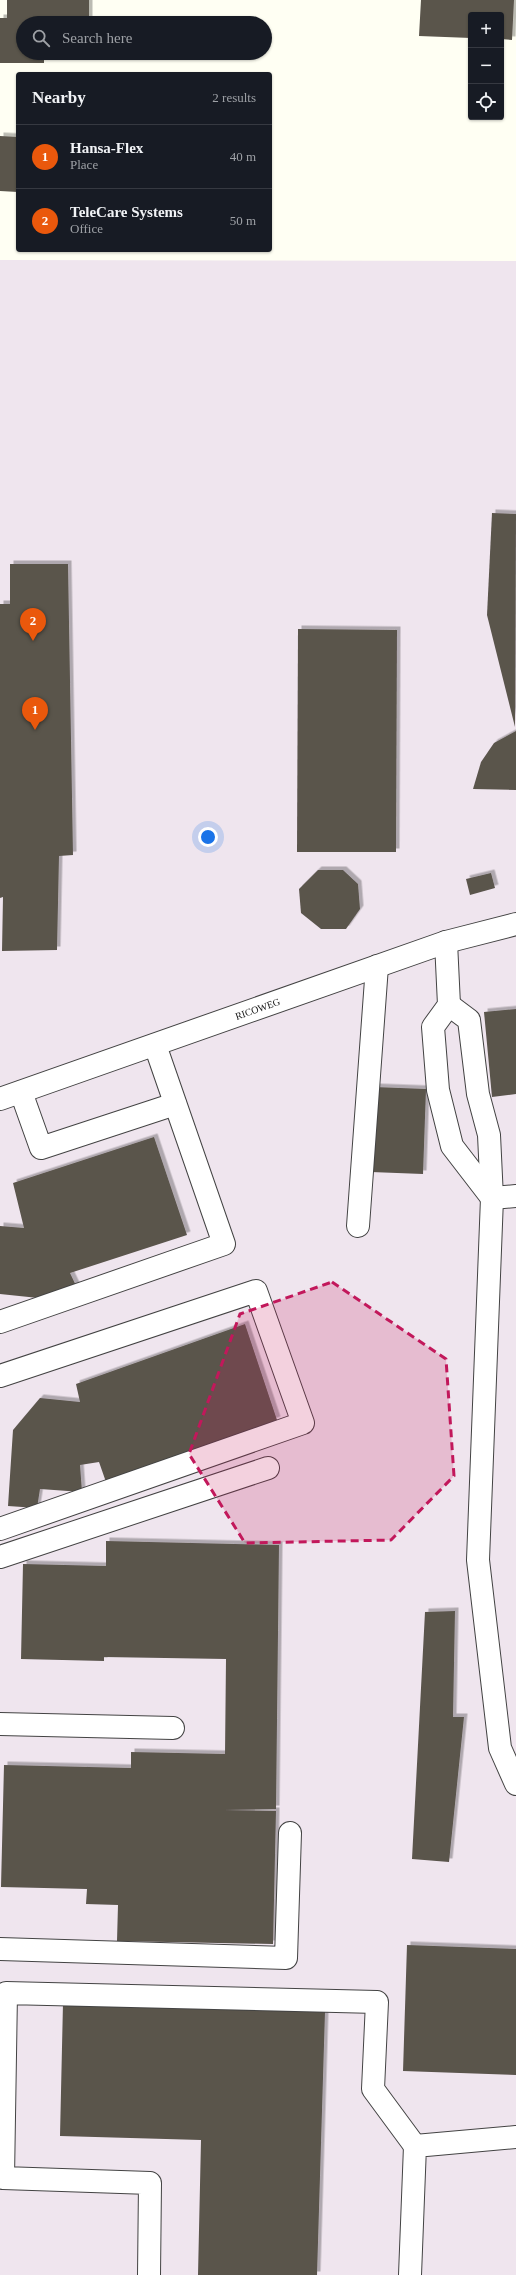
<!DOCTYPE html>
<html lang="en">
<head>
<meta charset="utf-8">
<style>
	:root { --surface:#171b24; --page:#20242c; --text:#f1f3f6; --muted:#9ea1a6; --line:#363941; --accent:#ea580c }
	body { margin:0; font-family:Georgia,serif; background:var(--page); color:var(--text) }
	.controls { position:absolute; right:12px; top:12px; display:grid; overflow:hidden; border-radius:4px; box-shadow:0 1px 3px #0004 }
	.controls button { width:36px; height:36px; display:grid; place-items:center; padding:0; border:0; border-bottom:1px solid var(--line); background:var(--surface); color:var(--text); font:20px sans-serif }
	.you { position:absolute; left:208px; top:837px; width:14px; height:14px; margin:-10px; border:3px solid #fff; border-radius:50%; background:#1a73e8; box-shadow:0 0 0 6px #1a73e833 }
	.badge { display:grid; place-items:center; width:26px; height:26px; border-radius:50%; background:var(--accent); color:#fff; font-size:13px; font-weight:700 }
	.pin { position:absolute; translate:-50% -33px; filter:drop-shadow(0 1px 2px #0008) }
	.pin::after { content:''; position:absolute; top:21px; width:14px; height:12px; background:inherit; clip-path:polygon(0 0,100% 0,50% 100%) }
	.list { margin:0; padding:0; list-style:none }
	h2 { display:flex; justify-content:space-between; align-items:center; height:52px; margin:0; padding:0 16px; font-size:17px }
	h2 small { font-size:13px; font-weight:400; color:var(--muted) }
	.list li { display:grid; grid-template-columns:26px 1fr auto; gap:12px; align-items:center; box-sizing:border-box; height:64px; padding:0 16px; border-top:1px solid var(--line) }
	.list b { display:block; font-size:15px; white-space:nowrap }
	.list p { margin:0; font-size:13px; white-space:nowrap; color:var(--muted) }
	.list em { font-size:13px; font-style:normal; color:var(--muted) }
	.icon { flex:none; width:22px; height:22px; fill:none; stroke:currentColor; stroke-width:2; stroke-linecap:round; stroke-linejoin:round }
	.map { position:relative; flex:none; width:516px; height:2275px; overflow:hidden }
	.search { position:absolute; background:var(--surface); box-shadow:0 1px 3px #0004; left:16px; top:16px; width:256px; height:44px; display:flex; align-items:center; gap:10px; box-sizing:border-box; padding:0 14px; border-radius:22px; color:var(--muted); font-size:15px }
	.panel { position:absolute; background:var(--surface); box-shadow:0 1px 3px #0004; left:16px; top:72px; width:256px; height:180px; border-radius:4px }
	.map>svg:first-child { display:block }
</style>
</head>
<body>
<div class="map">
<svg width="516" height="2275" viewBox="0 0 516 2275">
	<defs>
		<filter id="shadow"><feDropShadow dx="3.5" dy="-3.5" stdDeviation="0" flood-color="#0004"/></filter>
	</defs>
	<rect width="100%" height="100%" fill="#fffff3"/>
	<polygon fill="#efe5ee" points="0,260 516,261 516,2275 0,2275"/>
	<g fill="#5a544c" filter="url(#shadow)">
		<polygon points="7,0 89,0 89,23 23,23 23,53 44,53 44,63 0,63 0,18 7,18"/>
		<polygon points="421,0 514,0 512,40 501,39 501,15 471,15 471,38 419,36"/>
		<polygon points="0,136 18,137 18,192 0,191"/>
		<polygon points="492,513 516,514 515,727 487,615"/>
		<polygon points="10,564 68,564 73,855 59,856 57,950 2,951 3,897 0,898 0,604 10,604"/>
		<polygon points="298,629 397,630 396,852 297,852"/>
		<polygon points="516,731 516,790 473,789 481,762 494,743"/>
		<polygon points="318,870 343,870 358,884 360,909 346,929 321,929 301,913 299,889"/>
		<polygon points="491,873 495,888 470,895 466,879"/>
		<polygon points="516,1009 516,1094 492,1097 484,1012"/>
		<polygon points="374,1087 426,1089 423,1174 371,1172"/>
		<polygon points="154,1137 187,1235 70,1273 78,1290 48,1299 0,1294 0,1226 24,1228 13,1183"/>
		<polygon points="245,1324 277,1420 106,1482 99,1462 80,1465 82,1492 40,1489 37,1508 8,1506 13,1430 40,1398 80,1402 76,1384"/>
		<polygon points="106,1541 279,1545 276,1809 224,1810 276,1811 273,1944 117,1941 118,1905 86,1904 87,1889 1,1887 4,1765 131,1768 131,1752 225,1754 226,1659 104,1657 104,1661 21,1659 23,1564 106,1566"/>
		<polygon points="455,1611 453,1717 464,1717 449,1862 412,1859 425,1612"/>
		<polygon points="407,1945 516,1949 516,2075 403,2071"/>
		<polygon points="63,2003 325,2012 317,2275 198,2275 201,2140 60,2136"/>
	</g>
	<g fill="none" stroke-linecap="round" stroke-linejoin="round">
		<g stroke="#434343" stroke-width="24">
			<g id="minor">
				<polyline points="446,942 449,1005 433,1027 438,1090 452,1146 492,1198"/>
				<polyline points="449,1005 469,1020 478,1094 489,1135 492,1198 478,1560 500,1748 516,1784"/>
				<polyline points="21,1092 41,1148 175,1104"/>
				<path id="s1" d="M0,1099l446,-157 70,-18"/>
				<polyline points="492,1198 516,1196"/>
				<polyline points="358,1226 377,966"/>
				<polyline points="0,1322 224,1244 155,1045"/>
				<polyline points="0,1376 256,1291 303,1423 0,1529"/>
				<polyline points="0,1557 268,1468"/>
				<polyline points="0,1724 173,1728"/>
				<polyline points="0,1949 286,1958 290,1833"/>
				<polyline points="149,2275 150,2183 3,2178 6,1993 377,2002 373,2089 415,2146"/>
				<polyline points="410,2275 415,2146 516,2137"/>
			</g>
		</g>
		<use href="#minor" stroke="#fff" stroke-width="22"/>
	</g>
	<path fill="#c2185b" fill-opacity="0.2" stroke="#c2185b" stroke-width="3" stroke-dasharray="8 5" stroke-linejoin="round" d="M332,1282l114,77 8,117 -63,64 -146,3 -56,-89 51,-140z"/>
	<g text-anchor="middle" stroke-width="4" stroke-linejoin="round" paint-order="stroke">
		<g font-size="10" fill="#101010" stroke="#fff">
			<text dy="4" stroke="none"><textPath href="#s1" startOffset="273">RICOWEG</textPath></text>
		</g>
	</g>
</svg>
<div class="controls">
<button>+</button>
<button>−</button>
<button><svg class="icon" aria-label="locate" viewBox="0 0 24 24"><circle cx="12" cy="12" r="6"/><path d="M12 2v4M12 18v4M2 12h4M18 12h4"/></svg></button>
</div>
<div class="you"></div>
<div class="pin badge" style="left:35px;top:730px">1</div>
<div class="pin badge" style="left:33px;top:641px">2</div>
<div class="search"><svg class="icon" aria-label="search" viewBox="0 0 24 24"><circle cx="10" cy="10" r="6"/><path d="M15 15l6 6"/></svg>Search here</div>
<section class="panel">
<h2>Nearby<small>2 results</small></h2>
<ul class="list">
<li><span class="badge">1</span><div><b>Hansa-Flex</b><p>Place</p></div><em>40 m</em></li>
<li><span class="badge">2</span><div><b>TeleCare Systems</b><p>Office</p></div><em>50 m</em></li>
</ul>
</section>
</div>
</body>
</html>
